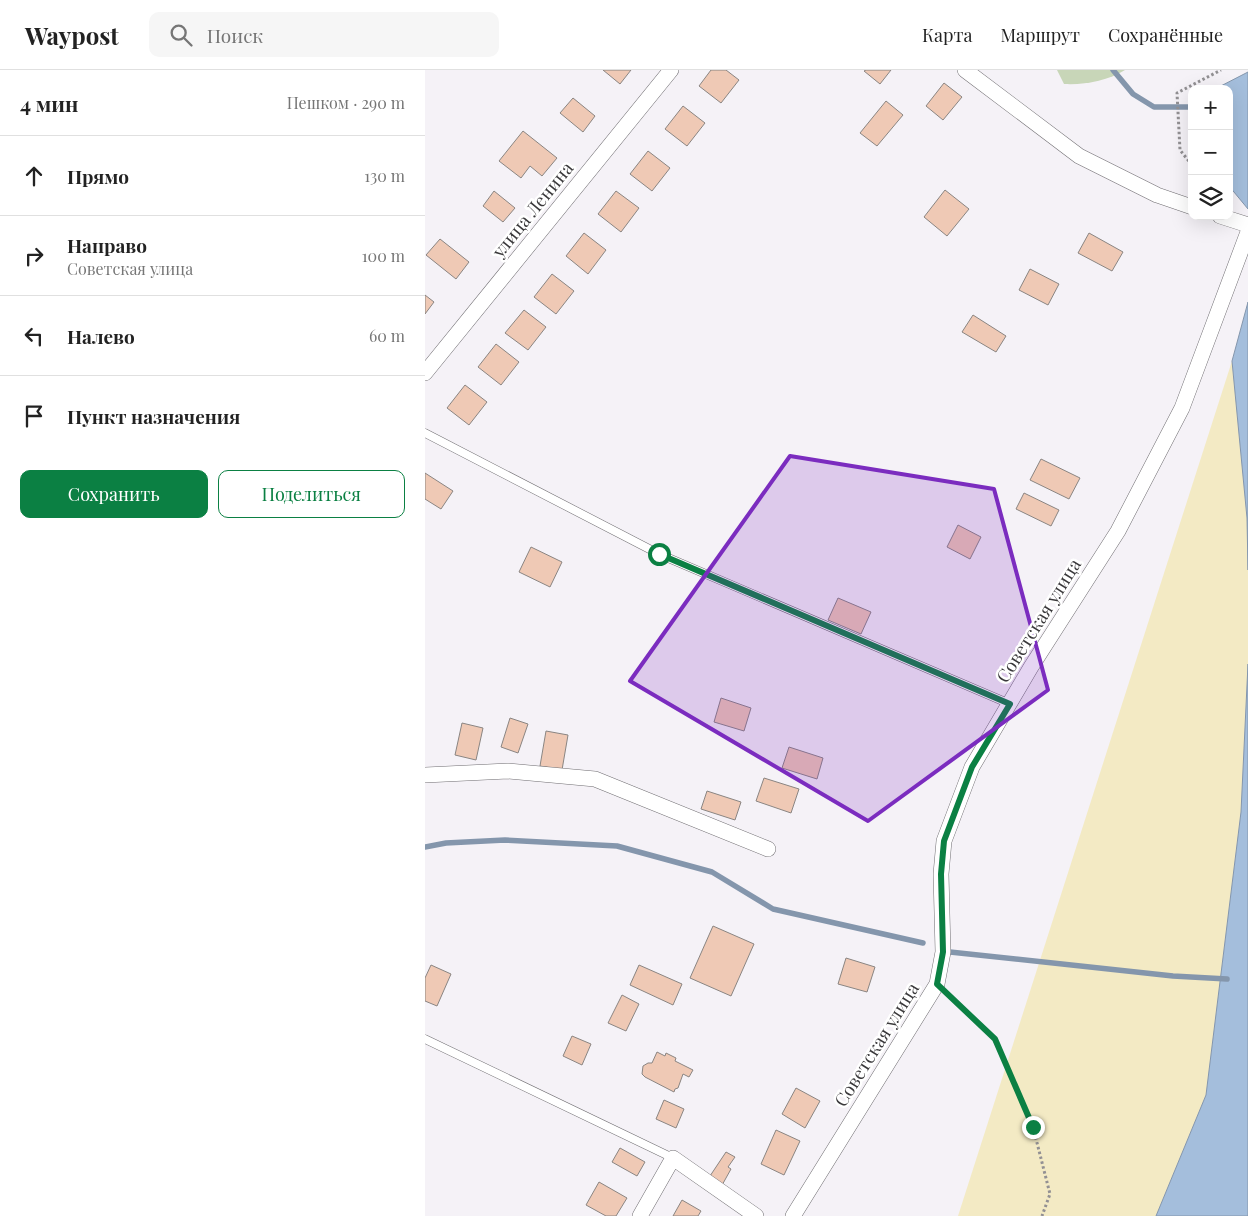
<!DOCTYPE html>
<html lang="ru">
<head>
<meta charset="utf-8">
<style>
	:root { --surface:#fff; --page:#f6f6f6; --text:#222; --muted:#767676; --line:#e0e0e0; --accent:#0b8043 }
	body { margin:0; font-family:"Playfair Display",serif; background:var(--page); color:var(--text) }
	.controls { position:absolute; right:15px; top:15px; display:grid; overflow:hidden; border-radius:10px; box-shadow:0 5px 20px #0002 }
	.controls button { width:45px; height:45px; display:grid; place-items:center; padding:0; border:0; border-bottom:1px solid var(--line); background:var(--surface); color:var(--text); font:25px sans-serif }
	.stop { position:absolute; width:15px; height:15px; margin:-11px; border:4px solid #0b8043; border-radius:50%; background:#fff }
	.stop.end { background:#0b8043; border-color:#fff; box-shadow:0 1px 5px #0008 }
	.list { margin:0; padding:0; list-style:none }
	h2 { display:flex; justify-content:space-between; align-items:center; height:65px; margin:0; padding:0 20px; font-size:21px }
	h2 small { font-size:16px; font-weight:400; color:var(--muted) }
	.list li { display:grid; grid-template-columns:32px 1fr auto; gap:15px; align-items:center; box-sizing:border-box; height:80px; padding:0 20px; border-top:1px solid var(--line) }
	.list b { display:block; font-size:19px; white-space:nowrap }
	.list p { margin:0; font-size:16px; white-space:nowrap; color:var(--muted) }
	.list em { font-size:16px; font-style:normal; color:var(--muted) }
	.actions { display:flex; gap:10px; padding:15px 20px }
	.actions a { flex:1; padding:11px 0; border:1px solid var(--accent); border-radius:10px; text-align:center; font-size:18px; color:var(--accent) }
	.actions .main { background:var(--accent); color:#fff }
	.icon { flex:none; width:28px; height:28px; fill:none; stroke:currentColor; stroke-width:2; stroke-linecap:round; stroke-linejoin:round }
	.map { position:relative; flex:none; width:823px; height:1146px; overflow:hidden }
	header { display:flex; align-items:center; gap:30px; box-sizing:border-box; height:70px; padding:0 25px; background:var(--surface); border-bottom:1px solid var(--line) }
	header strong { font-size:24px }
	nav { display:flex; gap:28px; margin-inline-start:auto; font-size:18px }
	.search { width:350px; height:45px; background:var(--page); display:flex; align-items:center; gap:12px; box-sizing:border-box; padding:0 18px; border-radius:10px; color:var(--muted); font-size:19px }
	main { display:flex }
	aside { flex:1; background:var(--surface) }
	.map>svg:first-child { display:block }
</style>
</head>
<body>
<header>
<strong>Waypost</strong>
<div class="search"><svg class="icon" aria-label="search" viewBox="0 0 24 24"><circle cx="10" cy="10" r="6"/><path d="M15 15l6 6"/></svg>Поиск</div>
<nav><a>Карта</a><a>Маршрут</a><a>Сохранённые</a></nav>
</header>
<main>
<aside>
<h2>4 мин<small>Пешком · 290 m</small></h2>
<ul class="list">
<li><svg class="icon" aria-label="ahead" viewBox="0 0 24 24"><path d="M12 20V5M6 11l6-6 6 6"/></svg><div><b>Прямо</b></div><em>130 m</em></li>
<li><svg class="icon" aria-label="right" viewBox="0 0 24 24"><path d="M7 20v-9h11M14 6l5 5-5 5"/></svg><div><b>Направо</b><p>Советская улица</p></div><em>100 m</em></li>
<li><svg class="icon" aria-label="left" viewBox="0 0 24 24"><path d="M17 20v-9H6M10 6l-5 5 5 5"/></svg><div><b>Налево</b></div><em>60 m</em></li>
<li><svg class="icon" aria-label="arrive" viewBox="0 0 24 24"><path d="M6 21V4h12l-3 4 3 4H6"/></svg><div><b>Пункт назначения</b></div></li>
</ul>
<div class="actions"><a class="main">Сохранить</a><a>Поделиться</a></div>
</aside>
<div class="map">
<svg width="823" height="1146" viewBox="0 0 823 1146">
	<rect width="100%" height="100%" fill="#f5f2f7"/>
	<path fill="#c8d6b8" d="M632,0h68c-18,11 -40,15 -61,14z"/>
	<polygon fill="#f3eac4" points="807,291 822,448 823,500 823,594 816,742 781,1025 731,1146 533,1146"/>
	<g fill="#a4bedc" stroke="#8496ac">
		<polygon points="823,2 823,139 804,116 804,19 790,19"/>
		<polygon points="823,232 823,500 822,448 807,291"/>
		<polygon points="823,594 823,1146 731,1146 781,1025 816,742"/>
	</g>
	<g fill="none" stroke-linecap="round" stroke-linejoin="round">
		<g stroke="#8496ac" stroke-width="5.5">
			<polyline points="688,0 708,24 729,37 767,37"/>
			<polyline points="0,777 21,773 80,770 192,776 287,802 348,839 498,873"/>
			<polyline points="525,882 748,906 802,909"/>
		</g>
	</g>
	<g fill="#efc9b5" stroke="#8a8582">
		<polygon points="178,0 206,0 195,14"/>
		<polygon points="286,0 301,0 314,10 296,33 274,16"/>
		<polygon points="441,0 466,0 455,14 439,1"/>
		<polygon points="519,13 537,27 518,50 501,36"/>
		<polygon points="148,28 170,46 158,62 135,43"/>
		<polygon points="461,31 478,45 452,76 435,63"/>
		<polygon points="258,36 280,53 262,76 240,59"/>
		<polygon points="98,61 132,88 117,106 105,96 96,108 74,91"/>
		<polygon points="223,81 245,98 227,121 205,104"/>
		<polygon points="520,120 544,139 522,166 499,147"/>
		<polygon points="69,121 90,138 78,152 58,136"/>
		<polygon points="191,121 214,138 196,162 173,144"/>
		<polygon points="159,163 181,180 163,204 141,186"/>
		<polygon points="664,163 698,182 687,201 653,183"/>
		<polygon points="15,169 44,192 31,209 1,185"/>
		<polygon points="605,199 634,214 623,235 594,220"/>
		<polygon points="127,204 149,221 131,244 109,227"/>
		<polygon points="0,225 9,232 0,244"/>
		<polygon points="99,240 121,257 103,280 80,263"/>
		<polygon points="548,245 581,266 571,282 537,262"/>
		<polygon points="71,274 94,292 76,315 53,297"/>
		<polygon points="40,315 62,332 44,355 22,338"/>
		<polygon points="616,389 655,408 644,429 605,410"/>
		<polygon points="0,403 28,421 16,439 0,429"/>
		<polygon points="599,423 634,440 626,456 591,439"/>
		<polygon points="533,455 556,467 545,489 522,477"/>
		<polygon points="106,477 137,492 125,517 94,502"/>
		<polygon points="413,528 446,542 436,564 403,550"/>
		<polygon points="296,628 326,638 319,661 289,652"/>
		<polygon points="85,648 103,654 93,683 76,677"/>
		<polygon points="37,653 58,658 51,690 30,685"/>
		<polygon points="121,661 143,665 137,700 115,696"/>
		<polygon points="364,677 398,688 392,709 357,698"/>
		<polygon points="339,708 374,719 366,743 331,731"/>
		<polygon points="282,721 316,732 310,750 276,739"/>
		<polygon points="288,856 329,874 306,926 265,908"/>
		<polygon points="421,888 450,897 442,922 413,914"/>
		<polygon points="6,895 26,904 12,936 0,931 0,908"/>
		<polygon points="214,895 257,914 248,935 205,915"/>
		<polygon points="197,925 214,934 201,961 183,953"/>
		<polygon points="147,966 166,974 157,995 138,986"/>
		<polygon points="232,982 240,986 241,983 251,988 250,991 268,1000 264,1007 258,1004 253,1018 250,1019 249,1022 220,1007 217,1004 218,996 223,993 227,993"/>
		<polygon points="371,1018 395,1031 380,1058 357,1044"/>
		<polygon points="239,1030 259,1039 251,1058 231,1049"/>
		<polygon points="351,1060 375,1071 359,1105 336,1094"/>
		<polygon points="195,1078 220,1092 212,1106 187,1092"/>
		<polygon points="301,1082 310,1087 303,1097 306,1099 296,1117 283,1109"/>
		<polygon points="174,1112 202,1128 191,1146 181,1146 161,1135"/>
		<polygon points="257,1130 276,1141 273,1146 248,1146"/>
	</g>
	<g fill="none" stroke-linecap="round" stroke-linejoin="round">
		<g stroke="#706e72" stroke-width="9">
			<g id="service">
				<polyline points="0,363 234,484 585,634"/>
				<polyline points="0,969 248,1088"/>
			</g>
		</g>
		<g stroke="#706e72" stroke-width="16">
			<g id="minor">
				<polyline points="540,0 654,86 732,125 767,137"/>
				<polyline points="795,146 823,155"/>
				<polyline points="0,303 246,0"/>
				<polyline points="0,705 83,701 170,709 343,779"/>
				<polyline points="215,1146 248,1088 331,1146"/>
				<polyline points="368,1146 512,914 518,882 516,804 519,771 547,697 606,597 693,461 757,338 823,162"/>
			</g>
		</g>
		<g stroke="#929093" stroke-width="3" stroke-dasharray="2.5 2.5" stroke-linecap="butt">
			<polyline points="767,95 755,80 752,23 796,0"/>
			<polyline points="524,925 570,969 608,1057 625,1124 617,1146"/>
		</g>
		<use href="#service" stroke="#fff" stroke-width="8"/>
		<use href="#minor" stroke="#fff" stroke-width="15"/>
	</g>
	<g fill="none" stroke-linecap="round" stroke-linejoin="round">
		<polyline stroke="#0b8043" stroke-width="6" points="234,484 585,634 547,697 519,771 516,804 518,882 512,914 570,969 608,1057"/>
	</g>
	<path fill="#7b2cbf" fill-opacity="0.2" stroke="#7b2cbf" stroke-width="4" stroke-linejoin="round" d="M365,386l204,33 54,201 -180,131 -238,-140z"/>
	<g text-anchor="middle" stroke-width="5" stroke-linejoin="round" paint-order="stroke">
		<g font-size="18" fill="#3a393b" stroke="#fff">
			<text transform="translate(108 140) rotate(-51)" y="6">улица Ленина</text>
			<text transform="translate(614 551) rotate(-58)" y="6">Советская улица</text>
			<text transform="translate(452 975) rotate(-58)" y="6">Советская улица</text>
		</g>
	</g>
</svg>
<div class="controls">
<button>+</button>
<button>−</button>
<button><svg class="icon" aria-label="layers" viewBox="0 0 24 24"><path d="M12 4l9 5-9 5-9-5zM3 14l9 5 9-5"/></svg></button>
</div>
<div class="stop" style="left:234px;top:484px"></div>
<div class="stop end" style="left:608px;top:1057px"></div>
</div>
</main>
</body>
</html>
